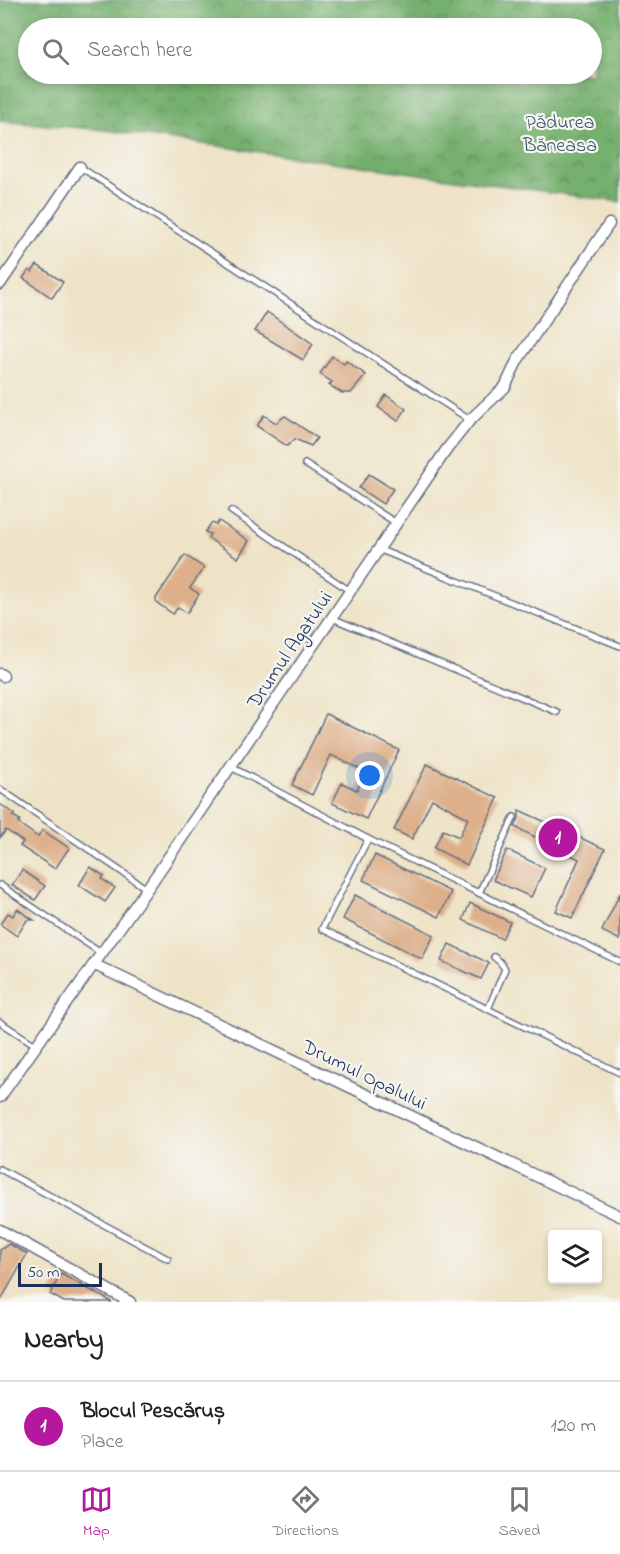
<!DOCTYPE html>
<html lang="en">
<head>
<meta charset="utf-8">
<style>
	:root { --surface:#fff; --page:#f6f6f6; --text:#222; --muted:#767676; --line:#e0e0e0; --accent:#b5179e }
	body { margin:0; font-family:"Indie Flower",sans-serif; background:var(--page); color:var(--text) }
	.controls { position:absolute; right:18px; bottom:18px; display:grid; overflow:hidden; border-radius:6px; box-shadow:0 3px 9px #0003 }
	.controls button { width:54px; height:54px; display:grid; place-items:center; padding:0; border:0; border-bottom:2px solid var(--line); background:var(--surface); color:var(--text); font:30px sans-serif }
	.scale { position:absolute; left:18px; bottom:15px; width:84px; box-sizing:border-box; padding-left:6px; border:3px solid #1b2f5e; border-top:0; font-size:16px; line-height:21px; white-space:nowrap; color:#1b2f5e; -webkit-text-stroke:4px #f6f6f2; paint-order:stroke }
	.you { position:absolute; left:370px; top:776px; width:21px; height:21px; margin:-15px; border:4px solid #fff; border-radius:50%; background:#1a73e8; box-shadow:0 0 0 9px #1a73e833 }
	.badge { display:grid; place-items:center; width:39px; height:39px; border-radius:50%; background:var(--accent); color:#fff; font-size:20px; font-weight:700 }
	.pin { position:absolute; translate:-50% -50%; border:3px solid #fff; box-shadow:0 2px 6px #0006 }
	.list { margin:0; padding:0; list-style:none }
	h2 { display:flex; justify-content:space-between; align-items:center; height:78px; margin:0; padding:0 24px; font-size:26px }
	h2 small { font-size:20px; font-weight:400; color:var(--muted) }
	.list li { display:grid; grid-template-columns:39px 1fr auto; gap:18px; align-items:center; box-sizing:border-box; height:90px; padding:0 24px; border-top:2px solid var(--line) }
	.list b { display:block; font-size:22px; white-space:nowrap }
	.list p { margin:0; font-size:20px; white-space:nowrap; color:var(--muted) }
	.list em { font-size:20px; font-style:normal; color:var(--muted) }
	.icon { flex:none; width:33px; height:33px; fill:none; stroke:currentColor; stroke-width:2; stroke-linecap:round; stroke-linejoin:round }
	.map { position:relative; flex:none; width:620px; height:1302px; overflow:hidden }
	.search { position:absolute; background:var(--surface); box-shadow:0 3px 9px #0003; left:18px; right:18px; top:18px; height:66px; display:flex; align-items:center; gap:15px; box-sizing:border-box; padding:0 21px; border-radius:33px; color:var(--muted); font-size:22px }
	.sheet { height:168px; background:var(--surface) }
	nav { display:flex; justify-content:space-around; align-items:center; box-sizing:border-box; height:84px; border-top:2px solid var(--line); background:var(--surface); font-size:16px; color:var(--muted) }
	nav a { display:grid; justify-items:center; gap:3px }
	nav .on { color:var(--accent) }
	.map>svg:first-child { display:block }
</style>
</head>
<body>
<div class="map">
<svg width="620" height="1302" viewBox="0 0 620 1302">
	<defs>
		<pattern id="forest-crowns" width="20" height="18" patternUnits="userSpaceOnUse" patternTransform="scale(1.5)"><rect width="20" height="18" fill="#76b06e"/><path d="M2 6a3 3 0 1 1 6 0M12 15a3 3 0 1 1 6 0" fill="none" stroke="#60905e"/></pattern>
	</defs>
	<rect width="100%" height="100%" fill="#f6f6f2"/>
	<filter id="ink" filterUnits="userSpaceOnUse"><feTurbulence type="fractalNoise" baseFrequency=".0167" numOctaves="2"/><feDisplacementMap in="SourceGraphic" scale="12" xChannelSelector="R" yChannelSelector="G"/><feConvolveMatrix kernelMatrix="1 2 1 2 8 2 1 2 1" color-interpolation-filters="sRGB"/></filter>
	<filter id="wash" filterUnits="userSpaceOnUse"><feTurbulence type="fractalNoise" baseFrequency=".008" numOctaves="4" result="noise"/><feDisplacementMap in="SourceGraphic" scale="24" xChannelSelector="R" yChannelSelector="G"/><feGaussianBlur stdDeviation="1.35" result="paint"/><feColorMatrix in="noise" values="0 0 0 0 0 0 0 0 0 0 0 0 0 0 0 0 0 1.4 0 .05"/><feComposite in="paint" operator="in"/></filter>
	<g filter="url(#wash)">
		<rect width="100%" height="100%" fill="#eee3c6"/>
		<path fill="url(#forest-crowns)" stroke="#487066" stroke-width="1.5" fill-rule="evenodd" d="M0,0h620v202l-524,-73 -96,-8zM28,28h564v46h-564z"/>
		<g id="blocks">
			<g fill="#ddb08b">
				<polygon points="37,265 63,282 52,298 23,278 29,270 32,272"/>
				<polygon points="267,312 313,344 303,360 255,331"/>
				<polygon points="332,356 344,364 346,361 366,375 351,393 342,393 329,385 332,382 320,374"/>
				<polygon points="386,395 406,409 398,421 378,407"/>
				<polygon points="264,415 276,423 285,416 317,438 311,446 295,439 287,446 257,426"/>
				<polygon points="369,474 393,489 383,504 359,488"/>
				<polygon points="219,521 249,541 238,558 208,538 210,534 205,532 212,522 216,525"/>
				<polygon points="185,555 204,568 190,588 199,594 187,613 178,607 173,614 156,602 156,598"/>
				<polygon points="326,714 399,750 366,819 332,803 342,783 357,790 366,772 331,755 312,795 292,785"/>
				<polygon points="427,764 498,798 467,865 434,848 443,830 459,837 468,818 432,799 412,839 394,830"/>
				<polygon points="0,804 15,814 13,816 20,820 18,823 38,837 42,830 69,848 55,869 20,846 23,842 6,830 0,838"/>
				<polygon points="519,810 605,849 572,918 556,911 579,859 515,827 519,818"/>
				<polygon points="507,850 545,868 531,897 493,880"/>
				<polygon points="375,855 451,892 439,917 363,880"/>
				<polygon points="90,867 104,876 102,879 115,888 105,902 79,885"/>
				<polygon points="22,870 45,886 35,900 12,885"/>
				<polygon points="620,893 620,940 602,931"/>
				<polygon points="355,895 434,935 422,959 343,919"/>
				<polygon points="470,903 510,922 502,939 463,920"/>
				<polygon points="17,909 34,920 27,920 17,936 0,924 8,913 13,916"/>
				<polygon points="449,944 489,963 481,979 441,961"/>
				<polygon points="9,1244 27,1254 0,1302 0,1250"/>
				<polygon points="61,1274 112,1302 64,1302 50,1294"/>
			</g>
		</g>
	</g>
	<g filter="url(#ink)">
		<use href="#blocks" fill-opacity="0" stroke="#656e82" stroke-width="1.5"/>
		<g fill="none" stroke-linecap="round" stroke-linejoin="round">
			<g stroke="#656e82" stroke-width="8">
				<g id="lane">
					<polyline points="80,167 470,420"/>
					<polyline points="305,464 396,523"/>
					<polyline points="231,511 350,591"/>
					<polyline points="378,549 620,646"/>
					<polyline points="332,618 557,712"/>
					<polyline points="231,767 368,839 620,962"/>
					<polyline points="0,789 147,889"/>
					<polyline points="368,839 322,929 620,1073"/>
					<polyline points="0,885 101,953"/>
					<polyline points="479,893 514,817"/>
					<polyline points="488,1009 505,969 500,962 494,957"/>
					<polyline points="0,1022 37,1046"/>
					<polyline points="0,1169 168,1259"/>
				</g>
			</g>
			<g stroke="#656e82" stroke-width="13">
				<g id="street">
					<polyline points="0,284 80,167"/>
					<polyline points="0,674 3,676"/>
					<polyline points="95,965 620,1216"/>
					<polyline points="0,1097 147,889 447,449 470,420 505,387 517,361 609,224"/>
					<polyline points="0,1230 130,1302"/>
				</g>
			</g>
			<use href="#lane" stroke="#fff" stroke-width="5"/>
			<use href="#street" stroke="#fff" stroke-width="10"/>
		</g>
	</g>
	<g text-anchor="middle" stroke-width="4.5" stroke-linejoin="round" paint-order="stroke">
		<g font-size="20" fill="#395666" stroke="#f6f6f2">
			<text x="560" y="128">Pădurea<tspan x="560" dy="23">Băneasa</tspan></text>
		</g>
		<g font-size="20" fill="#1b2f5e" stroke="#f6f6f2">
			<text transform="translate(289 649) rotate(-56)" y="7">Drumul Agatului</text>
			<text transform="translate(365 1074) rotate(26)" y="7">Drumul Opalului</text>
		</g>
	</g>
</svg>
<div class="controls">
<button><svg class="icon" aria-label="layers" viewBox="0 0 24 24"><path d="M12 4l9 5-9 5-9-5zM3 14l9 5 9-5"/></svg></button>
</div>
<div class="scale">50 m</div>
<div class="you"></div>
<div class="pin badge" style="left:558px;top:838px">1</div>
<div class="search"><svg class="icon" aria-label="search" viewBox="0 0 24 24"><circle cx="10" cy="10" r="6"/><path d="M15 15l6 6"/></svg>Search here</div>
</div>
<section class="sheet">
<h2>Nearby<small></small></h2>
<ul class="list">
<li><span class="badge">1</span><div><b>Blocul Pescăruș</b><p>Place</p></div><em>120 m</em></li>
</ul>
</section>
<nav>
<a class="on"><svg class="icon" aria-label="map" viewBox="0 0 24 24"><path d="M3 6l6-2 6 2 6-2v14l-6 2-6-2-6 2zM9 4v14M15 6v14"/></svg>Map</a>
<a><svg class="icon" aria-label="directions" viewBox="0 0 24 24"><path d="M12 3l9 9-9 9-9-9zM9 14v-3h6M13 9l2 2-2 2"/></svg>Directions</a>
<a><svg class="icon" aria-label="saved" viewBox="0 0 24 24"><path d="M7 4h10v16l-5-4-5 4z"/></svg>Saved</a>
</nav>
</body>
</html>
